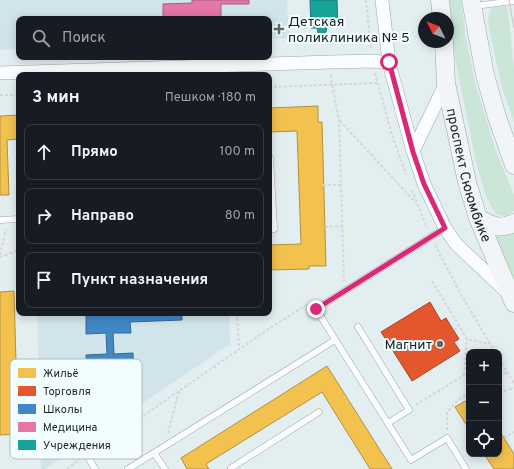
<!DOCTYPE html>
<html lang="ru">
<head>
<meta charset="utf-8">
<style>
	:root { --surface:#171b24; --page:#242831; --text:#f1f3f6; --muted:#9ea1a6; --line:#363941 }
	body { margin:0; font-family:Overpass,sans-serif; background:var(--page); color:var(--text) }
	.controls { position:absolute; right:12px; bottom:12px; display:grid; overflow:hidden; border-radius:8px; box-shadow:0 2px 10px #0003 }
	.controls button { width:36px; height:36px; display:grid; place-items:center; padding:0; border:0; border-bottom:1px solid var(--line); background:var(--surface); color:var(--text); font:20px sans-serif }
	.compass { position:absolute; left:418px; top:12px; width:36px; height:36px; border-radius:50%; background:var(--surface); box-shadow:0 2px 10px #0003; rotate:312deg }
	.stop { position:absolute; width:12px; height:12px; margin:-9px; border:3px solid #db2777; border-radius:50%; background:#fff }
	.stop.end { background:#db2777; border-color:#fff; box-shadow:0 1px 4px #0008 }
	.list { margin:0; padding:0; list-style:none }
	h2 { display:flex; justify-content:space-between; align-items:center; height:52px; margin:0; padding:0 16px; font-size:17px }
	h2 small { font-size:13px; font-weight:400; color:var(--muted) }
	.list li { display:grid; grid-template-columns:26px 1fr auto; gap:12px; align-items:center; box-sizing:border-box; height:56px; margin:0 8px 8px; padding:0 8px; border:1px solid var(--line); border-radius:8px }
	.list b { display:block; font-size:15px; white-space:nowrap }
	.list em { font-size:13px; font-style:normal; color:var(--muted) }
	.icon { flex:none; width:22px; height:22px; fill:none; stroke:currentColor; stroke-width:2; stroke-linecap:round; stroke-linejoin:round }
	.map { position:relative; flex:none; width:514px; height:469px; overflow:hidden }
	.search { position:absolute; background:var(--surface); box-shadow:0 2px 10px #0003; left:16px; top:16px; width:256px; height:44px; display:flex; align-items:center; gap:10px; box-sizing:border-box; padding:0 14px; border-radius:8px; color:var(--muted); font-size:15px }
	.panel { position:absolute; background:var(--surface); box-shadow:0 2px 10px #0003; left:16px; top:72px; width:256px; height:244px; border-radius:8px }
	.map>svg:first-child { display:block }
</style>
</head>
<body>
<div class="map">
<svg width="514" height="469" viewBox="0 0 514 469">
	<rect width="100%" height="100%" fill="#e3eef0"/>
	<g fill="#d0e4e9">
		<polygon points="0,0 287,0 289,38 269,39 269,19 19,19 19,49 0,50"/>
		<polygon points="37,313 229,313 230,344 45,469 41,469"/>
	</g>
	<g fill="#cbe6d9">
		<polygon points="449,0 461,0 466,38 475,83 496,151 514,195 514,211 508,215 501,216 495,213 486,196 476,162 451,39"/>
		<path d="M497,3c7,0 9,2 11,8l6,56v55l-12,-34 -13,-60 -1,-12 4,-8z"/>
		<polygon points="514,232 514,283 495,238 498,235"/>
	</g>
	<g fill="#f2c14e" stroke="#b19141">
		<polygon points="318,106 318,122 322,122 326,266 309,266 309,269 269,270 269,245 301,244 297,131 269,132 269,108"/>
		<polygon points="19,115 19,139 7,140 9,195 0,195 0,116"/>
		<polygon points="14,291 18,434 0,435 0,292"/>
		<polygon points="327,366 392,469 370,469 322,392 206,464 209,469 187,469 181,458"/>
		<polygon points="469,399 469,429 455,407"/>
		<polygon points="499,430 514,454 514,469 494,469 484,454 499,454"/>
	</g>
	<polygon fill="#e4572e" stroke="#a7472a" points="430,302 441,321 446,318 459,339 454,342 460,351 412,381 381,332"/>
	<polygon fill="#3f88c5" stroke="#346994" points="86,313 182,313 182,320 130,322 131,333 113,333 114,354 133,353 134,377 87,379 86,355 107,354 106,333 86,334"/>
	<polygon fill="#e377a8" stroke="#a75d80" points="192,0 249,0 249,4 221,4 221,19 163,19 163,4 192,3"/>
	<polygon fill="#17a398" stroke="#187c75" points="310,0 337,0 338,26 327,27 326,32 322,34 318,33 317,28 311,28"/>
	<g fill="none" stroke-linecap="round" stroke-linejoin="round">
		<g stroke="#9ea6a8" stroke-width="7">
			<g id="lane">
				<polyline points="474,6 514,1"/>
				<polyline points="269,158 270,158 274,229 269,229"/>
				<polyline points="0,220 19,219"/>
				<polyline points="445,228 316,309 411,460 447,438 466,469"/>
				<polyline points="358,327 409,410 388,423"/>
				<polyline points="81,445 95,469"/>
				<polyline points="154,453 165,469"/>
				<polyline points="128,469 335,340"/>
				<polyline points="232,469 231,468 319,412"/>
			</g>
		</g>
		<g stroke="#9ea6a8" stroke-width="14">
			<g id="street">
				<polyline points="382,0 389,63 413,151 424,184 445,228 456,244 507,292"/>
				<polyline points="0,73 331,62 372,61 389,63"/>
				<polyline points="413,151 446,83"/>
			</g>
		</g>
		<g stroke="#9ea6a8" stroke-width="19">
			<g id="secondary">
				<polyline points="440,0 442,18"/>
				<polyline points="471,0 485,75 497,117 514,165"/>
				<path id="s1" d="M444,42l2,41 21,99 11,36 36,85"/>
				<path d="M478,218c14,8 21,12 36,5"/>
			</g>
		</g>
		<g stroke="#d4d7d8" stroke-width="2" stroke-dasharray="3 2" stroke-linecap="butt">
			<polyline points="366,0 371,49"/>
			<polyline points="375,73 392,135 406,174"/>
			<polyline points="331,75 332,84 339,120 344,281"/>
			<polyline points="269,87 378,83"/>
			<polyline points="0,95 19,95"/>
			<polyline points="340,121 416,203"/>
			<polyline points="323,185 342,185"/>
			<polyline points="412,190 427,228"/>
			<polyline points="325,227 343,226"/>
			<polyline points="435,245 463,298 495,352"/>
			<polyline points="0,255 6,229"/>
			<polyline points="0,257 19,250"/>
			<polyline points="432,281 467,339 489,344"/>
			<polyline points="237,313 239,350"/>
			<polyline points="454,330 459,326"/>
			<polyline points="499,359 514,383"/>
			<polyline points="464,375 467,339"/>
			<polyline points="499,376 507,372"/>
			<polyline points="499,392 514,388"/>
			<polyline points="416,405 469,372"/>
			<polyline points="447,430 447,412 459,399 469,394"/>
			<polyline points="168,433 179,391"/>
			<polyline points="504,438 514,432"/>
			<polyline points="94,450 267,330 308,304"/>
			<polyline points="67,469 80,459"/>
		</g>
		<use href="#lane" stroke="#fbfcfd" stroke-width="6"/>
		<use href="#street" stroke="#fbfcfd" stroke-width="13"/>
		<use href="#secondary" stroke="#f1f5f7" stroke-width="18"/>
		<polyline stroke="#c2c4c5" stroke-width="1" points="509,0 514,28"/>
	</g>
	<g fill="none" stroke-linecap="round" stroke-linejoin="round">
		<polyline stroke="#db2777" stroke-width="5" points="316,309 445,228 424,184 413,152 389,62"/>
	</g>
	<g fill="#60696a" stroke="#f1fdff" stroke-width="1.5">
		<path d="M277 23h4v4h4v4h-4v4h-4v-4h-4v-4h4z"/>
		<circle cx="440" cy="344" r="4"/>
	</g>
	<g text-anchor="middle" stroke-width="4" stroke-linejoin="round" paint-order="stroke">
		<g font-size="14" fill="#1a2122" stroke="#f1fdff" text-anchor="start">
			<text x="288" y="26">Детская<tspan x="288" dy="16">поликлиника № 5</tspan></text>
			<text x="432" y="349" text-anchor="end">Магнит</text>
		</g>
		<g font-size="14" fill="#1a2122" stroke="#f1fdff">
			<text dy="5" stroke="none"><textPath href="#s1" startOffset="136">проспект Сююмбике</textPath></text>
		</g>
	</g>
	<rect x="10" y="359" width="132" height="100" rx="6" fill="#f1fdff" stroke="#b0bbbd" stroke-width="1"/>
	<rect x="18" y="368" width="18" height="10" fill="#f2c14e"/>
	<rect x="18" y="386" width="18" height="10" fill="#e4572e"/>
	<rect x="18" y="404" width="18" height="10" fill="#3f88c5"/>
	<rect x="18" y="422" width="18" height="10" fill="#e377a8"/>
	<rect x="18" y="440" width="18" height="10" fill="#17a398"/>
	<g font-size="11" fill="#1a2122">
		<text x="43" y="377">Жильё</text>
		<text x="43" y="395">Торговля</text>
		<text x="43" y="413">Школы</text>
		<text x="43" y="431">Медицина</text>
		<text x="43" y="449">Учреждения</text>
	</g>
</svg>
<div class="controls">
<button>+</button>
<button>−</button>
<button><svg class="icon" aria-label="locate" viewBox="0 0 24 24"><circle cx="12" cy="12" r="6"/><path d="M12 2v4M12 18v4M2 12h4M18 12h4"/></svg></button>
</div>
<svg class="compass" viewBox="-18 -18 36 36"><path d="M0-13l5 13h-10z" fill="#e53935"/><path d="M0 13l5-13h-10z" fill="#9ea1a6"/></svg>
<div class="stop" style="left:389px;top:62px"></div>
<div class="stop end" style="left:316px;top:309px"></div>
<div class="search"><svg class="icon" aria-label="search" viewBox="0 0 24 24"><circle cx="10" cy="10" r="6"/><path d="M15 15l6 6"/></svg>Поиск</div>
<section class="panel">
<h2>3 мин<small>Пешком · 180 m</small></h2>
<ul class="list">
<li><svg class="icon" aria-label="ahead" viewBox="0 0 24 24"><path d="M12 20V5M6 11l6-6 6 6"/></svg><div><b>Прямо</b></div><em>100 m</em></li>
<li><svg class="icon" aria-label="right" viewBox="0 0 24 24"><path d="M7 20v-9h11M14 6l5 5-5 5"/></svg><div><b>Направо</b></div><em>80 m</em></li>
<li><svg class="icon" aria-label="arrive" viewBox="0 0 24 24"><path d="M6 21V4h12l-3 4 3 4H6"/></svg><div><b>Пункт назначения</b></div></li>
</ul>
</section>
</div>
</body>
</html>
